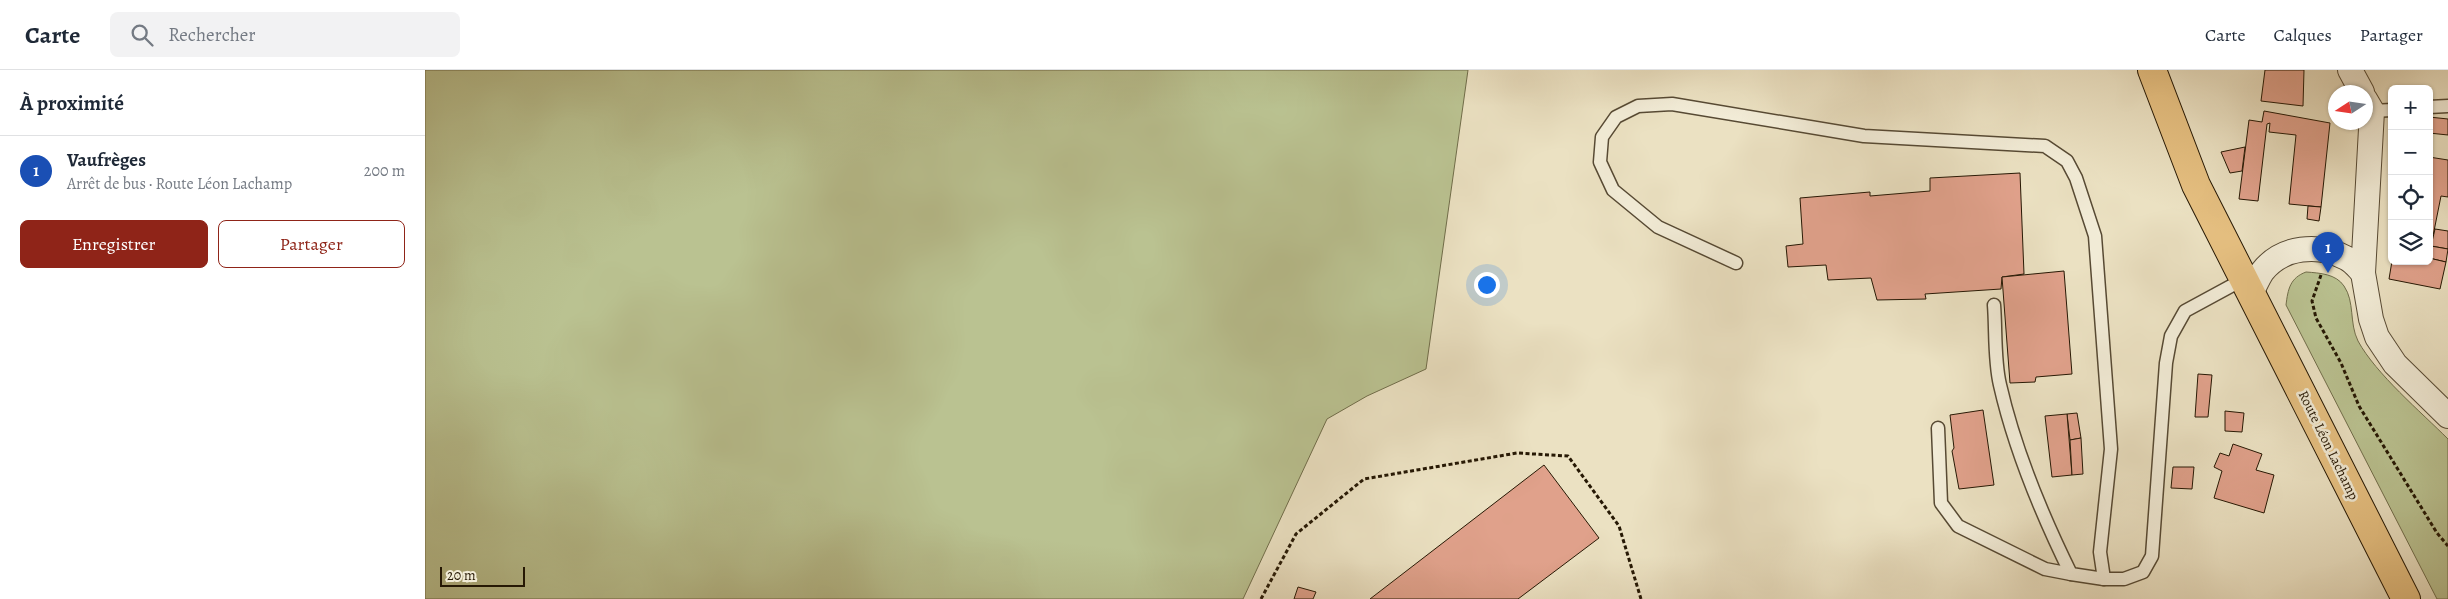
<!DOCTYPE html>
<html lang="fr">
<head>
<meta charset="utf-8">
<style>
	:root { --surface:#fff; --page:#f2f2f3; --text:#1f2937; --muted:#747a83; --line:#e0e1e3; --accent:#8f2418 }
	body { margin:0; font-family:Alegreya,serif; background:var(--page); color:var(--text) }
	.controls { position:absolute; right:15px; top:15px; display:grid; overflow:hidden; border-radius:8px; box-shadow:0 1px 4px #0004 }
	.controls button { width:45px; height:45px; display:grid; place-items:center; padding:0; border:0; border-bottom:1px solid var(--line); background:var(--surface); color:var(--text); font:25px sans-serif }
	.compass { position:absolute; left:1903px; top:15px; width:45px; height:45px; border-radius:50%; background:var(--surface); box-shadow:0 1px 4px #0004; rotate:258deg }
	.scale { position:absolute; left:15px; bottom:12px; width:85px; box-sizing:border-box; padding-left:5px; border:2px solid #261804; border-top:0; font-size:14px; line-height:18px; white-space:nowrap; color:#261804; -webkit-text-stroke:4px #f2ecd7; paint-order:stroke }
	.you { position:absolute; left:1061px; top:214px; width:18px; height:18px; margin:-12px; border:4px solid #fff; border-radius:50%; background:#1a73e8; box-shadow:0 0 0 8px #1a73e833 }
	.badge { display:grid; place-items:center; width:32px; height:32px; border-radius:50%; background:var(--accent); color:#fff; font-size:16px; font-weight:700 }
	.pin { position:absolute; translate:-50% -41px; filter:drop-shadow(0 1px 2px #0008) }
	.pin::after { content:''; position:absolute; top:26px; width:18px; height:15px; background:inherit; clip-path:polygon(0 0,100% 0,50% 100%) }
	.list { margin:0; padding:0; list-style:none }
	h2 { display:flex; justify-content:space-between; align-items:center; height:65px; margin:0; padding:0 20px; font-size:21px }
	h2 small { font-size:16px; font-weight:400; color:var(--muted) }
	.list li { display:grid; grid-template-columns:32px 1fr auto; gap:15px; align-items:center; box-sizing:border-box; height:70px; padding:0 20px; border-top:1px solid var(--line) }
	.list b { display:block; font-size:19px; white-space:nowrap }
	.list p { margin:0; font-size:16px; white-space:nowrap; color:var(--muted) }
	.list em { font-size:16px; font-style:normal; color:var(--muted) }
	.actions { display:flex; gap:10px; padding:15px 20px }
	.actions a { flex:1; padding:11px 0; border:1px solid var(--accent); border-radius:8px; text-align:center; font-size:18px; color:var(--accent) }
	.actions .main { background:var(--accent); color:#fff }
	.icon { flex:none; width:28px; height:28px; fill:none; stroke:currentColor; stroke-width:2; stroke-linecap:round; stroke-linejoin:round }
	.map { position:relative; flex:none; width:2023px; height:529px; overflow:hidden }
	header { display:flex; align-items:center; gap:30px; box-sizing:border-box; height:70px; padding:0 25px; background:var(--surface); border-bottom:1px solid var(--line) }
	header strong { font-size:24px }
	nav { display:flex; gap:28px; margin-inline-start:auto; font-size:18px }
	.search { width:350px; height:45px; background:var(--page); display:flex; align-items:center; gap:12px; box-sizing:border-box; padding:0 18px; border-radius:8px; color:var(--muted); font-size:19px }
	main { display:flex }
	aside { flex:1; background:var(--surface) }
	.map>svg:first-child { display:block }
</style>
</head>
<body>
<header>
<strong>Carte</strong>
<div class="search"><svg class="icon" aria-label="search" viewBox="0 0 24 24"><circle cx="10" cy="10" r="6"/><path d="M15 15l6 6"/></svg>Rechercher</div>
<nav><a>Carte</a><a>Calques</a><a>Partager</a></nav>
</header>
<main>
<aside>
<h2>À proximité<small></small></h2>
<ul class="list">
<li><span class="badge" style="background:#1a4fb4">1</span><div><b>Vaufrèges</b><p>Arrêt de bus · Route Léon Lachamp</p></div><em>200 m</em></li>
</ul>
<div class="actions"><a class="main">Enregistrer</a><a>Partager</a></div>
</aside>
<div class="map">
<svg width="2023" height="529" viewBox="0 0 2023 529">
	<rect width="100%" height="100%" fill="#ebe1c2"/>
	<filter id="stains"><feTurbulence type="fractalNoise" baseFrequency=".004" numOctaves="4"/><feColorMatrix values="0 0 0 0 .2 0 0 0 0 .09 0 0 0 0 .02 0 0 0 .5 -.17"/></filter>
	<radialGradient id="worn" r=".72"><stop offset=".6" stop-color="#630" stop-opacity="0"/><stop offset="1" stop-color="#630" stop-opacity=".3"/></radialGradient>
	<g fill="#bac291" stroke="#706d4a">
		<polygon points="0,0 1043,0 1001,299 942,326 902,349 818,529 0,529"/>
		<path d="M1881,202c14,1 30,2 38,14 11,16 5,37 14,55 18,33 63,71 90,98v160h-11l-151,-294c2,-16 4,-27 20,-33z"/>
	</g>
	<g fill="#e0a18b" stroke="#261804">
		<polygon points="1840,0 1879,0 1878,36 1836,31"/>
		<polygon points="1839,41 1905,53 1896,137 1864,134 1871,65 1844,62 1845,53 1842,54 1833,131 1814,129 1824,50 1837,52"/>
		<polygon points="2004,47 2023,49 2023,65 2004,63"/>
		<polygon points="1820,77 1817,101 1805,103 1796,82"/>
		<polygon points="2004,87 2023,90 2023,127 2016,126 2004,186"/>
		<polygon points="1595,103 1599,204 1577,207 1576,219 1500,224 1501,229 1452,230 1446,208 1403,210 1401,195 1363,197 1361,176 1378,174 1375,128 1445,122 1445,126 1505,121 1505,108"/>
		<polygon points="1883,136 1896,137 1894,151 1882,149"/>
		<polygon points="2010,159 2023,161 2023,179 2006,176"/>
		<polygon points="2006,176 2023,179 2021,192 2004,188"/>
		<polygon points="2004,188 2021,192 2015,219 1964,209 1967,191 2004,191"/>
		<polygon points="1639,201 1647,304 1611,307 1610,312 1585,313 1577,207"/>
		<polygon points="1773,304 1787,305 1783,347 1770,347"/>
		<polygon points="1558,340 1569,415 1534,419 1527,381 1529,378 1525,345"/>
		<polygon points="1800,341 1819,343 1817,362 1800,361"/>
		<polygon points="1652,343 1656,368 1645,370 1642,344"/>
		<polygon points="1642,344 1647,405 1627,407 1620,346"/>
		<polygon points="1656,368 1658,404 1647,405 1645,370"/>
		<polygon points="1808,374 1837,384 1831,400 1849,405 1839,443 1789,428 1797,401 1789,397 1795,383 1804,386"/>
		<polygon points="1119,395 1174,468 1093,529 945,529"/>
		<polygon points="1748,397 1769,397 1767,419 1746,418"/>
		<polygon points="873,517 891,522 888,529 869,529"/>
	</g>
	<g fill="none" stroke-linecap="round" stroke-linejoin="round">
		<g stroke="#574a34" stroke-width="15">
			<g id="lane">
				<polyline points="2004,37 2023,36"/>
				<polyline points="1947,41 1967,40"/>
				<polyline points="1311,193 1233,157 1188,120 1175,92 1177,67 1191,47 1213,36 1247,34 1439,66 1620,76 1642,91 1651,108 1670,166 1686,379 1675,482 1679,509 1699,509 1718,502 1727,486 1741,293 1746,266 1760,241 1819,209"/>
				<path d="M1569,235c2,25 0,55 6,80 15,66 41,128 71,189l33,5"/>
				<polyline points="1513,358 1516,433 1533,456 1620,499 1646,504"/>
			</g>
		</g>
		<g stroke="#574a34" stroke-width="26">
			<g id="street">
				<polyline points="1925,0 1937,22"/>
				<polyline points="1940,29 1947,41 1938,203 1946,249 1952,267 1970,294 2023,346"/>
				<path d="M1826,223c4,-7 7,-15 11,-21 20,-26 57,-29 84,-14 7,3 12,10 17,15"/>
			</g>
		</g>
		<g stroke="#261804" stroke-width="30">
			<polyline id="primary" points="1727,0 1771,115 1981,529"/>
		</g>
		<g stroke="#261804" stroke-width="3" stroke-dasharray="4 2.5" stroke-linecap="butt">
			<polyline points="1896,205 1887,231 1891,248 1916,293 1934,336 2012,463 2023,476"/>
			<polyline points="836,529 871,464 939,409 1092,383 1143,386 1194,456 1216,529"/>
		</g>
		<use href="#lane" stroke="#f2ecd7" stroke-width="12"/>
		<use href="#street" stroke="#f2ecd7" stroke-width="24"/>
		<use href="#primary" stroke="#e6c081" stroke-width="28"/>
	</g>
	<g text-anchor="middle" stroke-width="5" stroke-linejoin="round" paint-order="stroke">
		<g font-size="14" fill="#261804" stroke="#f2ecd7">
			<text transform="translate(1904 375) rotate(64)" y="5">Route Léon Lachamp</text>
		</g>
	</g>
	<rect width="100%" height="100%" filter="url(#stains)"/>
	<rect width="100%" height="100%" fill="url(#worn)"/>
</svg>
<div class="controls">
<button>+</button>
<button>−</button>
<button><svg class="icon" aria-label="locate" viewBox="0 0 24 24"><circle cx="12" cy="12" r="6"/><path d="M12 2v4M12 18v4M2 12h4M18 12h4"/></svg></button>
<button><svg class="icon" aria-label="layers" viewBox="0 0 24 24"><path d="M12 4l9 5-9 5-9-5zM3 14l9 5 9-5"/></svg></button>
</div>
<svg class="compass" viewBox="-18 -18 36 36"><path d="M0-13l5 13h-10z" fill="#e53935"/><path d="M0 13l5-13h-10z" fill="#747a83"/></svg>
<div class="scale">20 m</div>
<div class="you"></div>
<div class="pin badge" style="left:1903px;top:203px;background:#1a4fb4">1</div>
</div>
</main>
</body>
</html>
